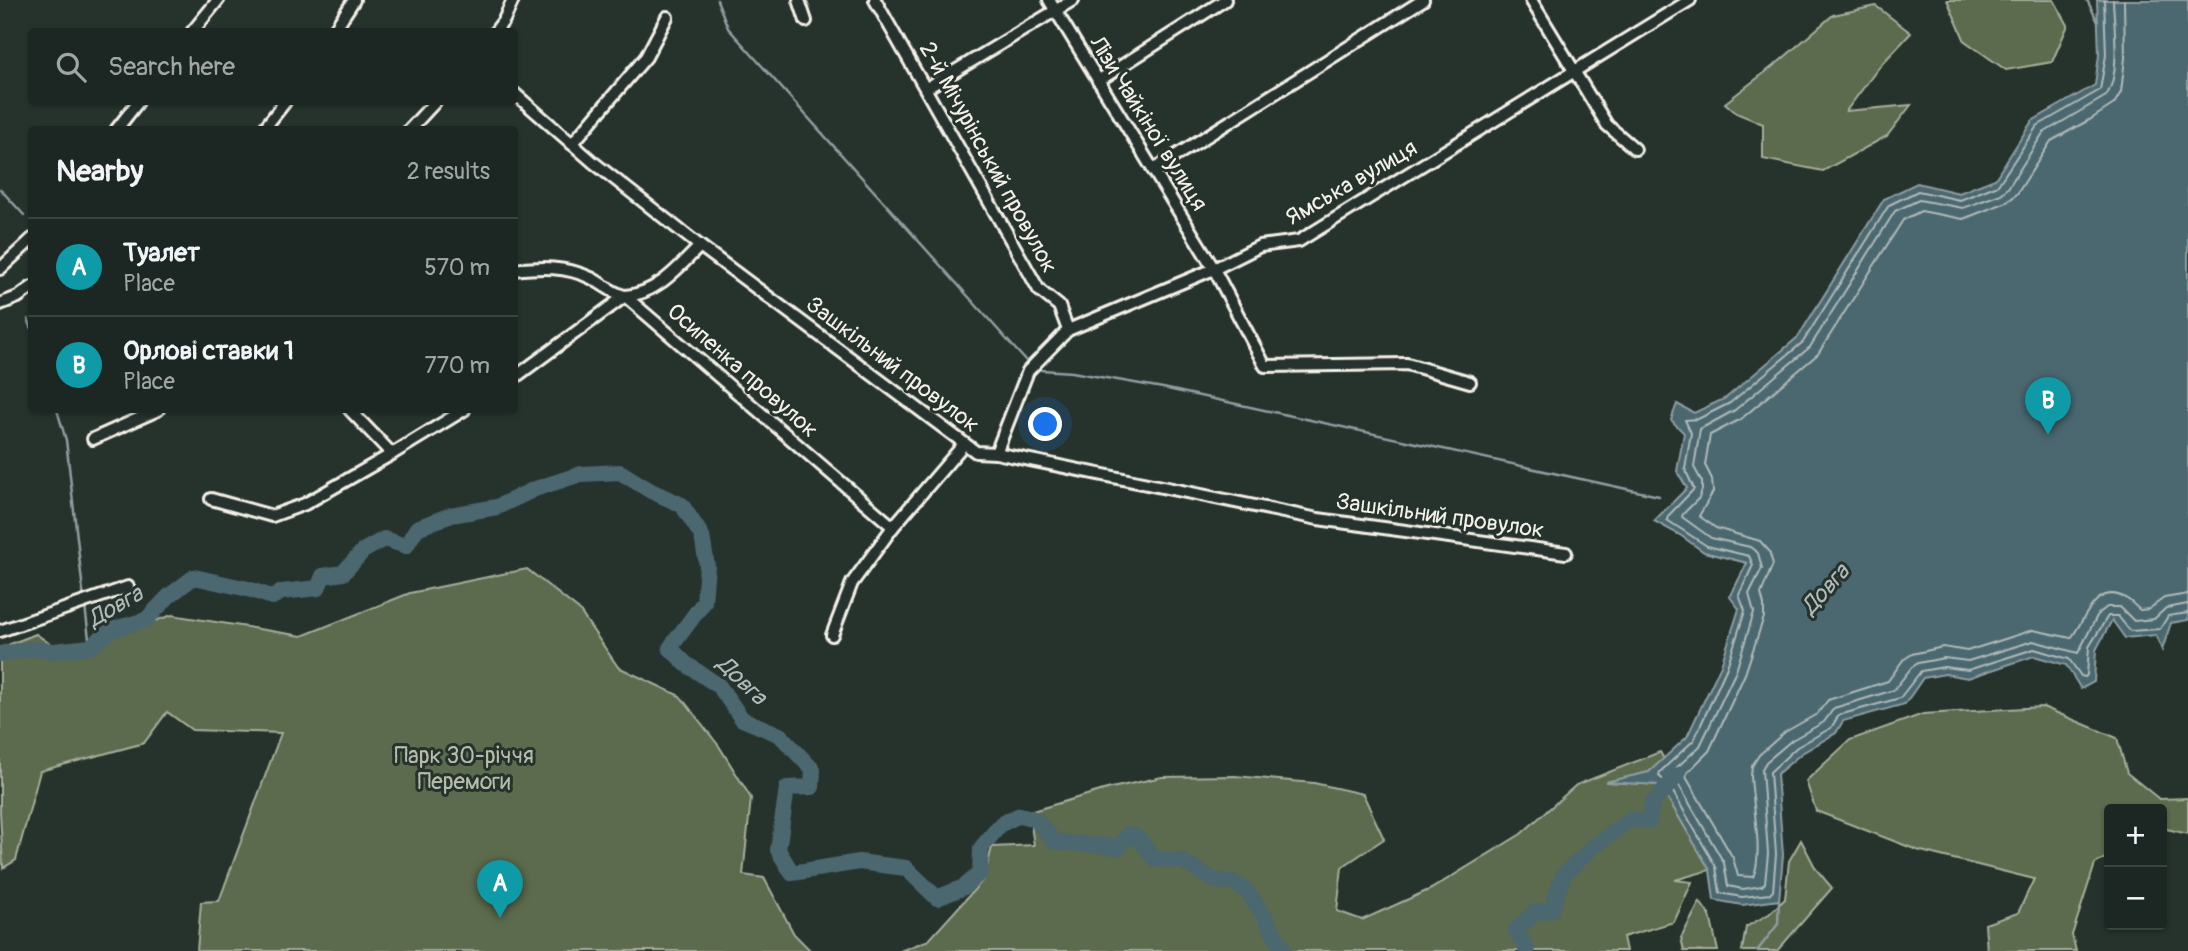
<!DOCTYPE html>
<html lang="en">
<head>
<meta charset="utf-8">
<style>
	:root { --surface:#1c2622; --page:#252e2a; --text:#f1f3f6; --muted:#a0a5a5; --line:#3a4340; --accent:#1a73e8 }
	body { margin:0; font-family:Pangolin,sans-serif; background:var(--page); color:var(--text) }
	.controls { position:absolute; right:21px; bottom:21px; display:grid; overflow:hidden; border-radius:7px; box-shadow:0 2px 5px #0004 }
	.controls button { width:63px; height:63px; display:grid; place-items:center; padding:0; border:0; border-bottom:2px solid var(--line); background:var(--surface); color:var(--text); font:35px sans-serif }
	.you { position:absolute; left:1046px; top:425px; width:24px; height:24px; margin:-18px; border:5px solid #fff; border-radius:50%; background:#1a73e8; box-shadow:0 0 0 10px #1a73e833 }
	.badge { display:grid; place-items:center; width:46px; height:46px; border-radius:50%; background:var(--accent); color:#fff; font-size:23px; font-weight:700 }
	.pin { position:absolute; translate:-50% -58px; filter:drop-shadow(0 2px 4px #0008) }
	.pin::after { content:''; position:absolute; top:37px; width:24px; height:21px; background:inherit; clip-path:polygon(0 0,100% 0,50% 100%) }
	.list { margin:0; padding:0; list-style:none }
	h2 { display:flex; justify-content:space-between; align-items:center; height:91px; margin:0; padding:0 28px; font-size:30px }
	h2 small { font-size:23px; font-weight:400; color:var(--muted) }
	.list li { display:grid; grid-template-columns:46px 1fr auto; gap:21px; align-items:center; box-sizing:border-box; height:98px; padding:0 28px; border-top:2px solid var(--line) }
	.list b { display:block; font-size:26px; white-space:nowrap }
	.list p { margin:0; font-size:23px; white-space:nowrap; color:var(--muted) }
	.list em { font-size:23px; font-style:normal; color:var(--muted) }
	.icon { flex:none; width:38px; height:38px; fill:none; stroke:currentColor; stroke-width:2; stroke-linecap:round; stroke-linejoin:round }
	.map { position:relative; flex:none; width:2188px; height:951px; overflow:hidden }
	.search { position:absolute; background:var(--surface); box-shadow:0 2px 5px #0004; left:28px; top:28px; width:490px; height:77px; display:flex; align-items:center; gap:18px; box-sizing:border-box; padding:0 24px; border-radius:7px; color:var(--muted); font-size:26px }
	.panel { position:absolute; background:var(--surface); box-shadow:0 2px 5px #0004; left:28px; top:126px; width:490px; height:287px; border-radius:7px }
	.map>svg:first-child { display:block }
</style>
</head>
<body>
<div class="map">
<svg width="2188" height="951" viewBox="0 0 2188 951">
	<rect width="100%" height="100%" fill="#26332d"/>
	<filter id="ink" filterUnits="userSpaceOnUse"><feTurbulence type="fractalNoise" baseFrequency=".0143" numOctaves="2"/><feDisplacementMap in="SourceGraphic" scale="14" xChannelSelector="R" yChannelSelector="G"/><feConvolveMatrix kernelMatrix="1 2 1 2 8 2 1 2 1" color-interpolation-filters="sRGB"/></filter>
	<g filter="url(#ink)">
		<g fill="#5b6b4d" stroke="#a8ae9a" stroke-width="2">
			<polygon points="1947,0 2054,0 2068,25 2052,62 2006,70 1965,41"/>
			<polygon points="1876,6 1911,33 1880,66 1846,111 1911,105 1887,136 1823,171 1763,159 1763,124 1736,113 1725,103 1781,60 1833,15"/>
			<polygon points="527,569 579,610 618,667 680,696 719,746 751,798 743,875 764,878 794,934 811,951 197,951 201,902 219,901 281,733 192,730 167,712 144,743 40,771 16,860 3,868 0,812 0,648 36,634 56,648 112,636 172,615 302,636 410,593"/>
			<polygon points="2043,707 2117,738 2127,773 2159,799 2188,798 2188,834 2162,828 2162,809 2109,809 2109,856 2095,864 2072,935 2076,951 1987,951 1985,924 2018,913 2034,879 1917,850 1816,811 1806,781 1850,740 1923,714"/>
			<polygon points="1660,752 1664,759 1649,772 1609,782 1660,785 1710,870 1675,880 1692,882 1674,922 1623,937 1626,951 900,951 929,940 984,879 992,847 1034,845 1029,812 1107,789 1162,777 1235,776 1314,783 1363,794 1384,839 1342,867 1337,911 1362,920 1431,889 1521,834 1576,785"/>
			<polygon points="1801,840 1816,869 1832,888 1777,951 1742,951 1746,927 1769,914 1785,899 1789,861"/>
			<polygon points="1700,902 1710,916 1718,951 1684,951 1681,938"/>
		</g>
		<polygon fill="#4b6771" stroke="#8f9ea1" stroke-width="2" points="2097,0 2188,0 2188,620 2171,623 2162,650 2156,635 2125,638 2112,620 2096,650 2094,682 2081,689 2066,665 2034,656 1968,678 1945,674 1923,678 1905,704 1843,721 1836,733 1802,753 1777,774 1783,855 1779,900 1742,905 1714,900 1710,870 1660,785 1605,782 1649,772 1687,737 1721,665 1739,609 1730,597 1747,563 1704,552 1680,535 1654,521 1687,488 1677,471 1684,433 1671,420 1677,404 1694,413 1726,398 1798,337 1884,199 1917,183 1959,193 1995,179 2032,121 2095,85 2099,55"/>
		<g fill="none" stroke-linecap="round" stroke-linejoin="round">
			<g stroke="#b0bab8" stroke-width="2">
				<polyline points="2104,0 2106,55 2100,90 2037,126 1998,185 1960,200 1918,191 1889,205 1803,342 1730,403 1698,419 1685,420 1691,433 1685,469 1694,489 1668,516 1667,520 1707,546 1749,556 1753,565 1739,595 1745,611 1727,667 1694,740 1660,772 1659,776 1669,785 1716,867 1720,893 1742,897 1770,894 1773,891 1776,854 1770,772 1797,747 1831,728 1839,715 1900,698 1921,671 1944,667 1968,670 2034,649 2069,659 2081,676 2085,677 2087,675 2089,647 2108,616 2118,616 2130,631 2160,629 2168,616 2188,613"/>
				<path d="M2113,0c1,26 8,75 -7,96l-63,37 -35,55 -7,6 -38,14 -44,-8 -24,11 -85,136 -75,63 -35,19 -6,38 8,15v8l-3,8 -16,16 -1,3 29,21 39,9 8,6 4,15 -13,26 5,18 -18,59 -36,75 -27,25v4l51,88 4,23 15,3 19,-3 3,-3 3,-29 -6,-85 4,-7 26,-22 32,-18 10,-14 60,-18 17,-22 7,-5 26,-5 24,3 65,-20 45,12 20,-39 9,-7h13l14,14 20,-2 12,-11 22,-4"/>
				<path d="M2124,0l1,58 -4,34 -7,12 -23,15 -40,22 -34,53 -10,8 -44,17 -42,-8 -18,9 -85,134 -77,65 -31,16 -5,30 7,14 1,13 -14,24 17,12 44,13 9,10 4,13 -12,30 3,11v12l-19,57 -36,77 -22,22 -1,4 47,81 5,18 15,1c11,-21 -1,-76 -2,-101l1,-10 7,-11 26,-23 32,-18 11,-14 60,-19 15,-21 9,-6 31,-7 24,4 66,-21 38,8c14,-17 24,-58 56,-39 5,3 9,8 13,11l9,-1 15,-11 24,-4"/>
			</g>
			<g stroke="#8f9ea1" stroke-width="2.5">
				<polyline points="717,0 728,28 1026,361"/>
				<polyline points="2087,0 2098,22"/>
				<polyline points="0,189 24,215"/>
				<polyline points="28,319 32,329"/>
				<polyline points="1041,370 1072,372 1163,388 1659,496"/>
				<polyline points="57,410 66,440 84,600"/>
				<polyline points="85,606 90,647"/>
				<polyline points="1757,951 1778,924 1779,900"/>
			</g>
			<g stroke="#4b6771" stroke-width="16">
				<polyline points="0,654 32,649 54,651 90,647 111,630 146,620 169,596 194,577 248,589 272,597 282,592 318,588 323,576 343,573 363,551 384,539 406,546 417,528 451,515 497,507 535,489 581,474 620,472 651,491 682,505 702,536 707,566 704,602 670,648 686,664 719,686 742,719 780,735 813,770 812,787 787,788 778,850 792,873 859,862 906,868 937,898 964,887 980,873 981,848 1001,824 1020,815 1035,819 1055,842 1119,847 1128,834 1139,839 1155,859 1182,861 1215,881 1233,882 1247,891 1265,917 1284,951"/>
				<polyline points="1527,951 1516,930 1536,912 1551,910 1564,874 1592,848 1630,819 1649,821 1652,803 1678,775"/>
			</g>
			<g stroke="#f4f1e8" stroke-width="16">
				<g id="minor">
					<polyline points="799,0 806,21"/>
					<polyline points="875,0 1039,290 1059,306 1068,330"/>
					<polyline points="1049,0 1214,269 1265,366 1407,364 1470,382"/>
					<polyline points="1531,0 1607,125 1635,149"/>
					<polyline points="192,32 218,0"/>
					<polyline points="333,32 354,0"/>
					<polyline points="495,32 504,20 513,0"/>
					<polyline points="1098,81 1225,0"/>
					<polyline points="927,88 1073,0"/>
					<polyline points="514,93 593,162 700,246 976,452 996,453 1318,519 1566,553"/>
					<polyline points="116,130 138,102"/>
					<polyline points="263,130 285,102"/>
					<polyline points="409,130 435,102"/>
					<polyline points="572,144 646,57 667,17"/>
					<polyline points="1153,170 1423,0"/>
					<polyline points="0,269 32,239"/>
					<path d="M514,270c28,-3 51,-4 77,8 12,6 21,15 34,18l268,231"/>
					<polyline points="0,304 18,297 32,287"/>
					<path d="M514,378l111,-82c32,-2 54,-29 75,-50"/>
					<polyline points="350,410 392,454"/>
					<polyline points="93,439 158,410"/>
					<polyline points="996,453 1028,371 1068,330 1214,269 1260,246 1299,241 1690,0"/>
					<polyline points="211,499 272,516 305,504 392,454 464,410"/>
					<polyline points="0,631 128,587"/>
					<polyline points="832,635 852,583 893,527 964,444"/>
				</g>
			</g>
			<use href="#minor" stroke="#26332d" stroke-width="10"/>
		</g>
	</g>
	<g text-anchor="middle" stroke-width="6" stroke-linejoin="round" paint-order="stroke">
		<g font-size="23" fill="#f4f1e8" stroke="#26332d">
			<text transform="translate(1149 123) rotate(58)" y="8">Лізи Чайкіної вулиця</text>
			<text transform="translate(989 157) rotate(61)" y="8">2-й Мічурінський провулок</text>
			<text transform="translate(1351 182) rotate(-30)" y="8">Ямська вулиця</text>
			<text transform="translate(893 364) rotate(37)" y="8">Зашкільний провулок</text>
			<text transform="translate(743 370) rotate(41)" y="8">Осипенка провулок</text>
			<text transform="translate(1440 515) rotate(8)" y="8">Зашкільний провулок</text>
		</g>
		<g font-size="23" fill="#b7bbaa" stroke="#26332d">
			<text x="464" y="763">Парк 30-річчя<tspan x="464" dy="26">Перемоги</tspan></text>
		</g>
		<g font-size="24" font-style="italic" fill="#b0bab8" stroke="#26332d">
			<text transform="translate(1825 589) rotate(-48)" y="8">Довга</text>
			<text transform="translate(115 606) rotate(-30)" y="8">Довга</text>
			<text transform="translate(742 680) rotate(44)" y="8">Довга</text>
		</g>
	</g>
</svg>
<div class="controls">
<button>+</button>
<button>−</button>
</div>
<div class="you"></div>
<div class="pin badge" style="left:500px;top:918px;background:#0f9aa8">A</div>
<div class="pin badge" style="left:2048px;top:435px;background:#0f9aa8">B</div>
<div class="search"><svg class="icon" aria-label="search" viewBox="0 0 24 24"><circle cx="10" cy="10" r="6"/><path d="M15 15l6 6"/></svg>Search here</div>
<section class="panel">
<h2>Nearby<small>2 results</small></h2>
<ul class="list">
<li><span class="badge" style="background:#0f9aa8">A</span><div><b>Туалет</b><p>Place</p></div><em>570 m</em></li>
<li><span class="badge" style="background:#0f9aa8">B</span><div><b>Орлові ставки 1</b><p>Place</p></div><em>770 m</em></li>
</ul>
</section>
</div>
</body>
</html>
